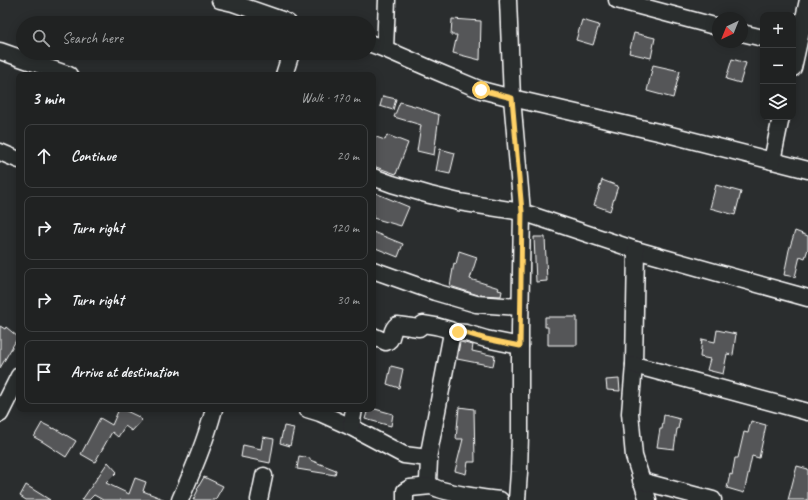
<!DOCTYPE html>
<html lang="en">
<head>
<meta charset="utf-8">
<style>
	:root { --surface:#202222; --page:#282a2a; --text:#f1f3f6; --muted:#a2a4a5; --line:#3d3f40 }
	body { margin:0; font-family:Caveat,sans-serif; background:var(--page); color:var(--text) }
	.controls { position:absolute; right:12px; top:12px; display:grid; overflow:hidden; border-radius:8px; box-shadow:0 2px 10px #0003 }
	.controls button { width:36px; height:36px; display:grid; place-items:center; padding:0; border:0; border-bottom:1px solid var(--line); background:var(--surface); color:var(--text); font:20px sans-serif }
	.compass { position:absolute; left:712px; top:12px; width:36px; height:36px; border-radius:50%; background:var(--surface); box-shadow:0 2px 10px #0003; rotate:223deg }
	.stop { position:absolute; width:12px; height:12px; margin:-9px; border:3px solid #ffd166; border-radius:50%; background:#fff }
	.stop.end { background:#ffd166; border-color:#fff; box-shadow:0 1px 4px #0008 }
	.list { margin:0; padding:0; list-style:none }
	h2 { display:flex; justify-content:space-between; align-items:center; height:52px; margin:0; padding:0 16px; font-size:17px }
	h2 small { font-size:13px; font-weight:400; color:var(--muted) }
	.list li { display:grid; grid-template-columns:26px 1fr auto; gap:12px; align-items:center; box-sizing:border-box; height:64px; margin:0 8px 8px; padding:0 8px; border:1px solid var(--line); border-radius:8px }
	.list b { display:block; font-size:15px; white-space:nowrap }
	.list em { font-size:13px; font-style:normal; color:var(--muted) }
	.icon { flex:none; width:22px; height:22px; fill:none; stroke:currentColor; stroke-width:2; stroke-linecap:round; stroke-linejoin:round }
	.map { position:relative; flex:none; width:808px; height:500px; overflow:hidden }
	.search { position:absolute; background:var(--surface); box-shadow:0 2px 10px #0003; left:16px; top:16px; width:360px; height:44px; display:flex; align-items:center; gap:10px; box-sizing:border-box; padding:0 14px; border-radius:22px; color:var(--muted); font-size:15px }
	.panel { position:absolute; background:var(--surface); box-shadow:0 2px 10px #0003; left:16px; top:72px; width:360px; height:340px; border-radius:8px }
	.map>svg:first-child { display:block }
</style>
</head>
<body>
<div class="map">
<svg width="808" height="500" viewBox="0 0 808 500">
	<rect width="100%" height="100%" fill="#2a2d2e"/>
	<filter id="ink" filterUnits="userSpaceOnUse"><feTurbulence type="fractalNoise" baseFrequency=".025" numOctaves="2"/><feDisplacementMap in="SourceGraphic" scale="8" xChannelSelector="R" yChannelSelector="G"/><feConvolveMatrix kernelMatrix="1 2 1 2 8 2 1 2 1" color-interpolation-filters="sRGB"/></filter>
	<g filter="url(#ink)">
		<g fill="#555758" stroke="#fff">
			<polygon points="452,19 481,21 480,60 453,53 457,35 451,35"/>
			<polygon points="582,20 599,25 593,45 576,40"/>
			<polygon points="634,33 655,38 651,58 629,53"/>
			<polygon points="732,59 746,63 740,83 726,79"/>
			<polygon points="653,65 680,71 673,98 647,91"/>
			<polygon points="383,96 396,99 393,110 380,106"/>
			<polygon points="400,102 418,107 439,115 434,155 417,151 421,125 394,117"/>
			<polygon points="387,135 408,143 396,174 373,166 373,136 385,140"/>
			<polygon points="440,149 455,153 450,174 436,171"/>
			<polygon points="602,180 618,186 610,211 594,205"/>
			<polygon points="716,185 741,192 735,215 710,208"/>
			<polygon points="373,192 409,207 401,226 373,218"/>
			<polygon points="795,231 808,236 808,249 805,258 800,256 795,277 784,275 789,250"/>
			<polygon points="373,232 403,244 398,257 373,247"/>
			<polygon points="534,237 545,237 547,281 536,282"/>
			<polygon points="459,251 477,257 470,279 499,288 498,290 502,291 501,296 478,295 450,286 454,263 456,264"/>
			<polygon points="545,317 577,317 577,345 548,345 548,327 545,327"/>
			<polygon points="0,326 5,329 6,327 18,337 0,368"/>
			<polygon points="717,330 736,334 733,355 727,354 723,374 707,370 710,359 700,357 702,339 715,342"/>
			<polygon points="460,342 473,345 472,351 495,356 493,366 457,359"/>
			<polygon points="391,366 403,369 399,388 387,384"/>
			<polygon points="619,379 620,391 607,390 606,380"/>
			<polygon points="459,407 474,409 475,462 468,462 466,474 455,471 463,439 456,439"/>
			<polygon points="119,409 122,409 137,416 142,420 132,431 125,426 118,437 112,432 95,462 81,454 100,418 112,425"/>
			<polygon points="368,409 375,409 393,414 391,426 365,419"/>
			<polygon points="664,415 680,419 678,429 677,429 674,449 657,447 660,429 662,429"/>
			<polygon points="751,421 766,425 759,458 752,456 744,493 727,488 730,474 732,475 735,458 738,458 744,432 748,433"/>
			<polygon points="42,423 54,429 54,428 76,441 66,457 43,442 34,437"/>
			<polygon points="284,426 294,428 290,446 280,443"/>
			<polygon points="263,437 274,439 270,463 241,457 243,445 261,449"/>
			<polygon points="299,456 310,458 310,460 336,470 335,475 297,469"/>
			<polygon points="108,462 117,472 106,483 129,494 135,478 146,482 143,491 163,499 163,500 103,500 94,495 89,500 82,500"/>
			<polygon points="797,466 808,469 808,500 788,500"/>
			<polygon points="204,477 223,486 215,500 193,500 198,490 197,489"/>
			<polygon points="26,485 50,500 26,500 20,496"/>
		</g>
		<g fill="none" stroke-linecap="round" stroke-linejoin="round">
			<g stroke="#fff" stroke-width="19">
				<g id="minor">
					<polyline points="220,0 233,3 282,20 288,23"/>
					<polyline points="508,0 512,98 522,212 520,331 520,435 519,472 517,500"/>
					<polyline points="617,0 718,27"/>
					<polyline points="742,33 763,38"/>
					<polyline points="369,43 385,49 438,72 481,90 512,98 671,135 808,170"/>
					<polyline points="385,49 387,0"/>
					<polyline points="0,51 69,75"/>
					<polyline points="793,68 808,0"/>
					<polyline points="284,75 291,53"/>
					<polyline points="0,152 19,160"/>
					<polyline points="772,161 781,117"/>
					<polyline points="373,177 392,184 430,195 459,202 522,212 636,250 808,298"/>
					<polyline points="636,250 634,365 630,413 634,456 648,500"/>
					<polyline points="373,270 435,292 476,304 520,307"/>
					<polyline points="451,332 466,333 486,339 520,346"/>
					<path d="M373,336l13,6c9,-3 3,-11 11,-17l22,3 4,-4c9,1 18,3 27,6l1,8 -23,120"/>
					<polyline points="634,365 808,412"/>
					<path d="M307,409l13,4 31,14 53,28 24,3 1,2 -1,21c0,0 3,5 4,5 8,6 55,13 68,14"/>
					<polyline points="0,414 19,376"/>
					<polyline points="351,427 354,409"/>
					<polyline points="641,481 713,500"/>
					<path d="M180,500c13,-30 26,-60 34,-91"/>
					<polyline points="259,500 264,476"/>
					<polyline points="405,500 405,491 410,488 431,486"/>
				</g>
			</g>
			<use href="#minor" stroke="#2a2d2e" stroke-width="16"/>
		</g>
	</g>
	<g fill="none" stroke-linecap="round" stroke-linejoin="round" filter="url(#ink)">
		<polyline stroke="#ffd166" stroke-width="5" points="458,332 466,333 486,339 520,346 522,212 512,98 481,90"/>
	</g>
</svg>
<div class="controls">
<button>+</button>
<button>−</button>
<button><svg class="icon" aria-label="layers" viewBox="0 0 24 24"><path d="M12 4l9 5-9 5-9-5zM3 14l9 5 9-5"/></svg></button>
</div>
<svg class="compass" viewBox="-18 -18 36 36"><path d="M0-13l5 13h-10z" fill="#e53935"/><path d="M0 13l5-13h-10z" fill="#a2a4a5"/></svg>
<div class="stop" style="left:481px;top:90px"></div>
<div class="stop end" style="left:458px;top:332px"></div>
<div class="search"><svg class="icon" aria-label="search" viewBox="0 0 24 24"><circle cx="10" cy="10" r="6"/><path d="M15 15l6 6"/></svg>Search here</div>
<section class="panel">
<h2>3 min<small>Walk · 170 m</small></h2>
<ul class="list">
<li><svg class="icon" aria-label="ahead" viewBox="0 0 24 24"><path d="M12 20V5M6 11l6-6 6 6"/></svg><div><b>Continue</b></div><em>20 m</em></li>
<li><svg class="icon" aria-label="right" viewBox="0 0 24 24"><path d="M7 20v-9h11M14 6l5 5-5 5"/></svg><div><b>Turn right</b></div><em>120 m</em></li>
<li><svg class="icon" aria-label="right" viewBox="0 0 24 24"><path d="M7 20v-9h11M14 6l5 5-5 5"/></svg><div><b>Turn right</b></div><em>30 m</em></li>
<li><svg class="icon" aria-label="arrive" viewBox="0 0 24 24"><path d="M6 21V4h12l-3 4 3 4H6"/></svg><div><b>Arrive at destination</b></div></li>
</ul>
</section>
</div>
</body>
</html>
